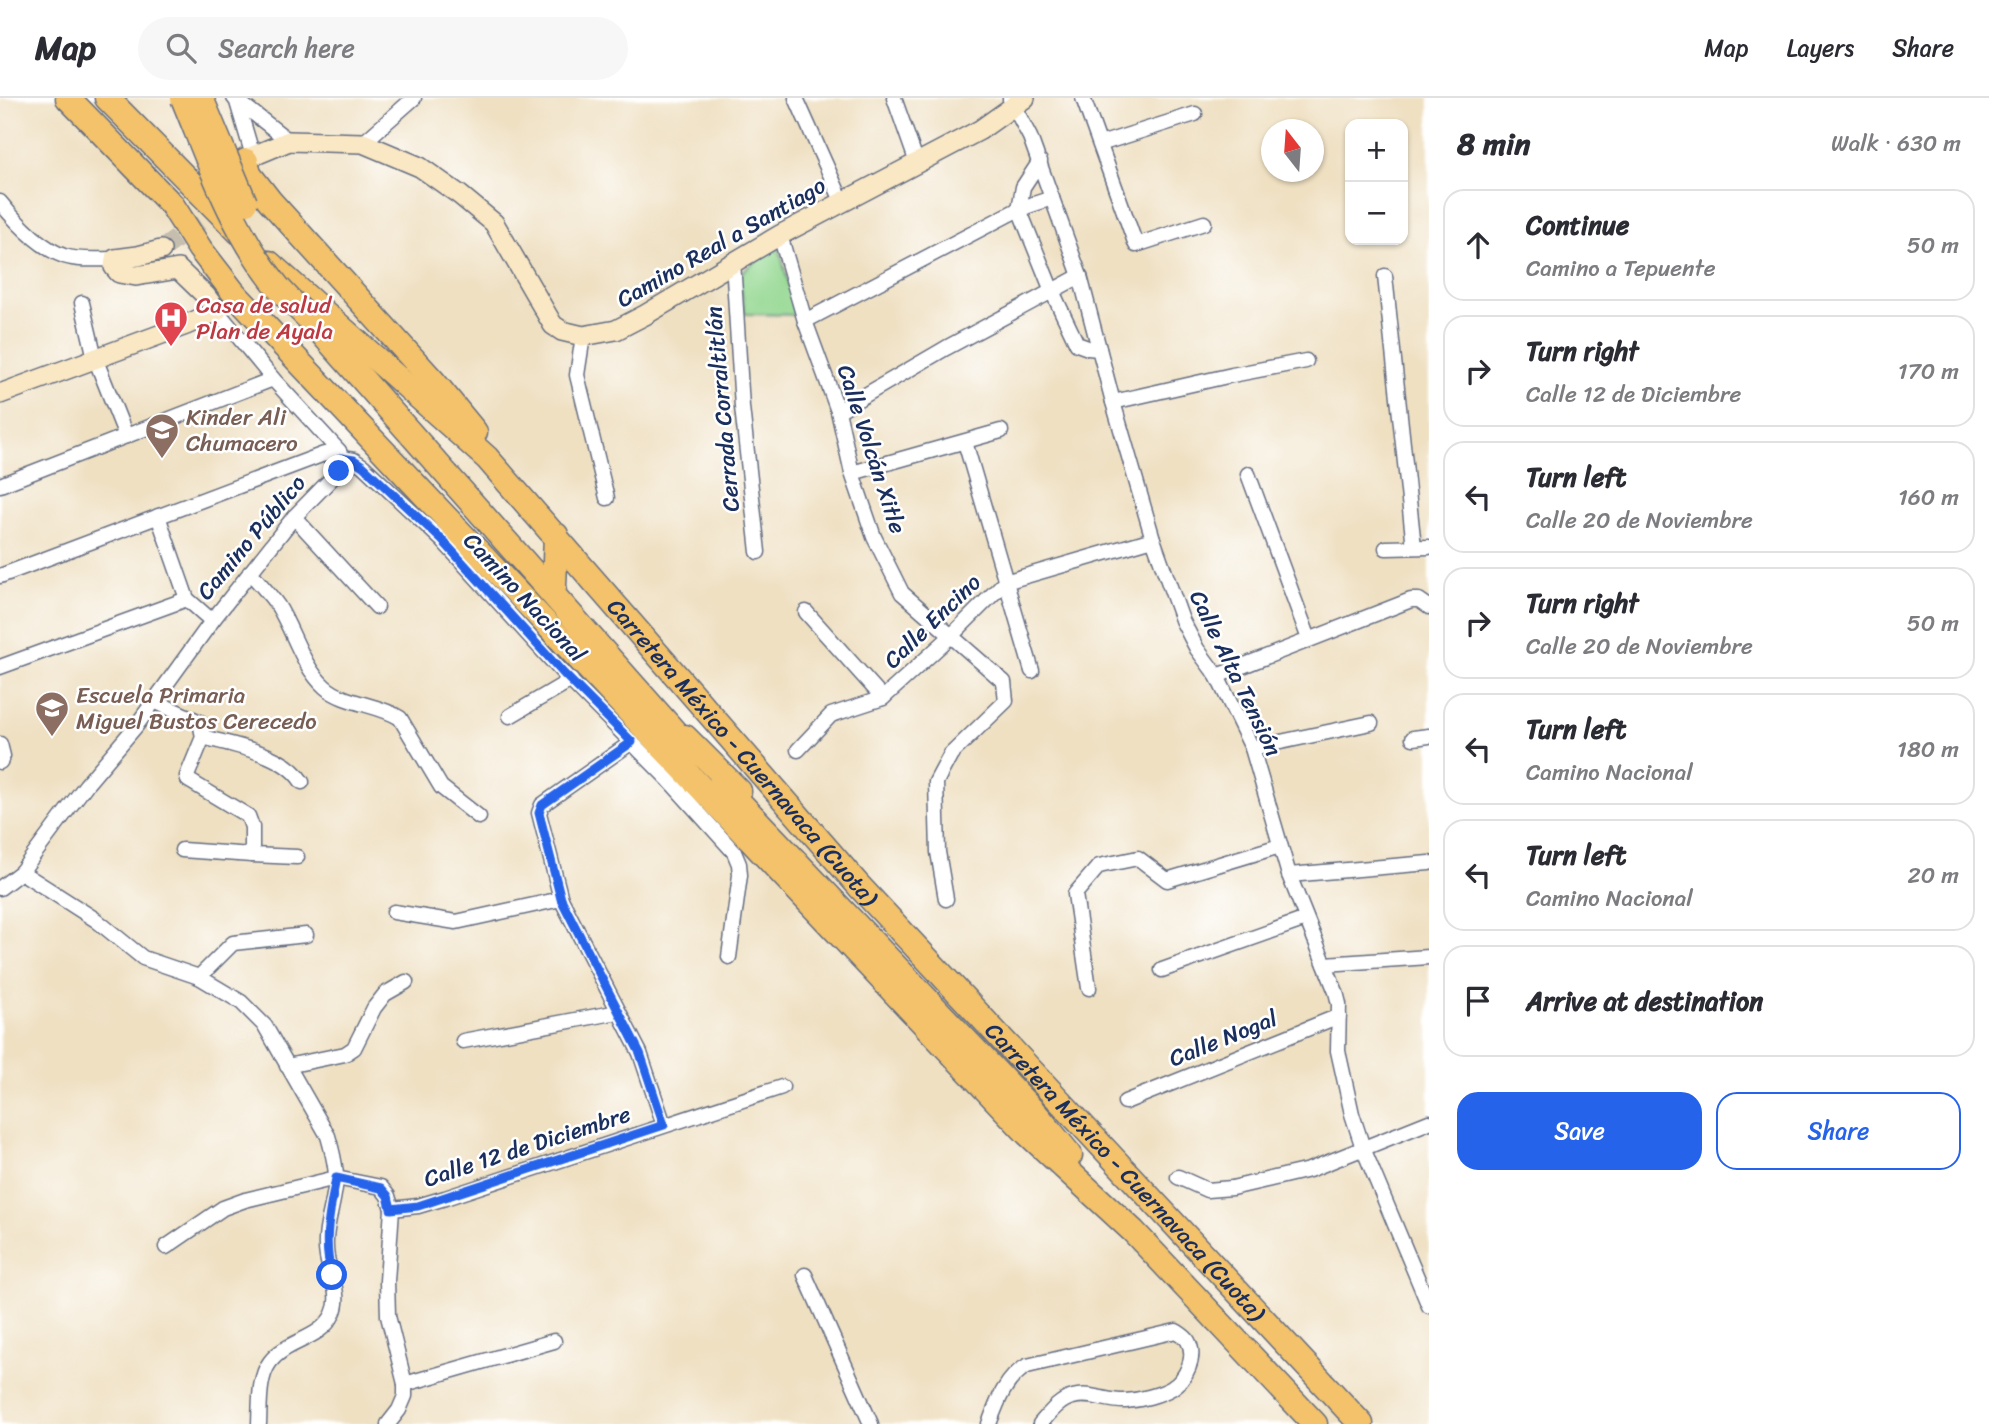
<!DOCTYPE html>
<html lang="en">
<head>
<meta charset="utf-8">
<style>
	:root { --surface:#fff; --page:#f7f7f7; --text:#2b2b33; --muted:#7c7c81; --line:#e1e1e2; --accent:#2563eb }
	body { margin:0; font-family:Sriracha,sans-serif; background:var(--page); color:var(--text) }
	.controls { position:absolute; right:21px; top:21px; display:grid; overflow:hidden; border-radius:14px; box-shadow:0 2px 5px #0004 }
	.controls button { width:63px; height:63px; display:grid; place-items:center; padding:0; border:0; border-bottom:2px solid var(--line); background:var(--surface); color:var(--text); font:35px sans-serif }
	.compass { position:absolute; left:1261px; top:21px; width:63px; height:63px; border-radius:50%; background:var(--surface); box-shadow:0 2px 5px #0004; rotate:343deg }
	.stop { position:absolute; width:21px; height:21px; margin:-16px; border:5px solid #2563eb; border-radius:50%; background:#fff }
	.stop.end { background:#2563eb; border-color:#fff; box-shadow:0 2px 7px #0008 }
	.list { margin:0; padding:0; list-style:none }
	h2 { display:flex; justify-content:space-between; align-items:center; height:91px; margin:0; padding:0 28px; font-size:30px }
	h2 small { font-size:23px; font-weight:400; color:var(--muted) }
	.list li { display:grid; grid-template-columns:46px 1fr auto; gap:21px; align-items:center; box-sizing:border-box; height:112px; margin:0 14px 14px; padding:0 14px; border:2px solid var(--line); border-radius:21px }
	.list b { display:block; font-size:26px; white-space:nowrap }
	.list p { margin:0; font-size:23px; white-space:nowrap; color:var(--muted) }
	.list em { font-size:23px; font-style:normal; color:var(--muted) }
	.actions { display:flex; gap:14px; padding:21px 28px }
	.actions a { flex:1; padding:16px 0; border:2px solid var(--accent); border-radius:21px; text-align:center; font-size:24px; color:var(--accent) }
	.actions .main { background:var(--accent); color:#fff }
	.icon { flex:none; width:38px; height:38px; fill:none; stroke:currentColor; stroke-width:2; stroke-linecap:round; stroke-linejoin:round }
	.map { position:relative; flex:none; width:1429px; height:1326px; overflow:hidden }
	header { display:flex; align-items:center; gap:42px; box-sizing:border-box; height:98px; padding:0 35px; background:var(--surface); border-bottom:2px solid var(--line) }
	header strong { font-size:33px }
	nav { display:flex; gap:38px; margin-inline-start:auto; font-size:24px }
	.search { width:490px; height:63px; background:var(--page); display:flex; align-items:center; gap:18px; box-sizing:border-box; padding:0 24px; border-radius:38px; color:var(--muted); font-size:26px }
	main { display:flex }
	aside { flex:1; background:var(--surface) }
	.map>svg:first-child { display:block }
</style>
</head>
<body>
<header>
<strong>Map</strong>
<div class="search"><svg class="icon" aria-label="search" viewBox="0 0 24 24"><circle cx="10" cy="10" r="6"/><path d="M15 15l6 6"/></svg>Search here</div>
<nav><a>Map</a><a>Layers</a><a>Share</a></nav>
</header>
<main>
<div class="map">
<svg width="1429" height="1326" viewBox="0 0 1429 1326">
	<rect width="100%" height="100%" fill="#fff"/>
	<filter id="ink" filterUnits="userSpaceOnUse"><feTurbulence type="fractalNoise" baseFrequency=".0143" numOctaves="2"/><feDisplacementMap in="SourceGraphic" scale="14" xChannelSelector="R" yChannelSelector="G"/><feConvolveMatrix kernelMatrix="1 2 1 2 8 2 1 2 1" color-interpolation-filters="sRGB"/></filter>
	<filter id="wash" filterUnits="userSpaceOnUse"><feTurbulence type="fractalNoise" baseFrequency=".00686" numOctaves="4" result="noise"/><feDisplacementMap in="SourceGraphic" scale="28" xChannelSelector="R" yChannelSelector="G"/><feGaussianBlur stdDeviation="1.57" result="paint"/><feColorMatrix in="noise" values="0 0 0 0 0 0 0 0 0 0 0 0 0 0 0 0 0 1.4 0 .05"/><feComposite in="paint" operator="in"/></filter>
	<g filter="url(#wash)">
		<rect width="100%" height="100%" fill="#efe0c2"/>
		<polygon fill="#94d891" stroke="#588478" stroke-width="2" points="778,145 796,217 745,216 739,177"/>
	</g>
	<g filter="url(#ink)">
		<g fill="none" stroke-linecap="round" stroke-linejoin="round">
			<polyline stroke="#c5bdae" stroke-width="19" stroke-dasharray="19 10" stroke-linecap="butt" points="161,152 201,123 220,96"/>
			<g stroke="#656d81" stroke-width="17">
				<g id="street">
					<polyline points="234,0 289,43"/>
					<polyline points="796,0 842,103"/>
					<polyline points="894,0 917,65"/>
					<polyline points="1083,0 1136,147 1204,125"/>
					<polyline points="1010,1 1030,39 1080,178 1113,304 1153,441 1182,522 1197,551 1217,578 1252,650 1289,777 1336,894 1339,906 1338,953 1352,1016 1363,1050 1429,1208"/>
					<polyline points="237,4 253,58"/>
					<polyline points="363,45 414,0"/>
					<polyline points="1100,46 1195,16"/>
					<polyline points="1040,63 1023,89 1019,111 1052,193 1077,246 1088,250 1099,251"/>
					<path d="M0,104c16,20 39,45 64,54 15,5 35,3 51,3"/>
					<polyline points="780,137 805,223 838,313 852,375 874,439 902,495 1004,584 1006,603 951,656 936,684 938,754 946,801"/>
					<polyline points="733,163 742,309 758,454"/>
					<polyline points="1385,178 1414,449"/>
					<polyline points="82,205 95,260 126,338"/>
					<polyline points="805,223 1019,111 1052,100"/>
					<polyline points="583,238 577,277 607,400"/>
					<polyline points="1113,304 1232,277 1306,263"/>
					<polyline points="838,313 946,250 1080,178"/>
					<polyline points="965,344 1032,573"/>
					<polyline points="341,360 354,362 363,368 443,443 564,576 668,681 734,754 739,766 740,777 729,859"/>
					<polyline points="852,375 1001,333"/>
					<polyline points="1248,376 1309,541"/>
					<polyline points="0,387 273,281"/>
					<polyline points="158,418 187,501 212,523"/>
					<polyline points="294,419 377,509"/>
					<polyline points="1386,450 1429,449"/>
					<path d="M250,474c9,11 20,22 28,34 16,26 24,60 47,81 19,17 54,17 75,31l41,69 38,30"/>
					<polyline points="0,478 324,356 339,353"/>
					<polyline points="806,514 883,600"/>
					<polyline points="0,569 187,501"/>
					<polyline points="1217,578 1411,502 1419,502 1429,509"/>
					<polyline points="154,603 200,624 203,639 187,678 188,682 248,718 252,729 252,757 182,752"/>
					<polyline points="510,618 571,582"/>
					<path d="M203,639c32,9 81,16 99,45"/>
					<polyline points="1413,640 1429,638"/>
					<polyline points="632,644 542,707 539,715 561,801 640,955 664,1027"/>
					<polyline points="0,646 3,658 0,664"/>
					<polyline points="1252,650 1371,625"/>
					<polyline points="798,652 831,617 883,600 951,538 1005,484 1153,441"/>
					<polyline points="252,757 297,759"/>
					<path d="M21,774l75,48 47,38 56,19 42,25 24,24 63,110c4,14 8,28 8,42 -1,27 -14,52 -9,79 3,18 15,39 6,57 -12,26 -47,26 -63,48 -12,16 -10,43 -11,62"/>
					<polyline points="1289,777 1429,765"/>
					<polyline points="0,790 21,774 86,687 136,628 212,523 294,419 339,373 341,360 339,353 273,281 217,213"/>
					<polyline points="394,814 456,824 561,801"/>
					<polyline points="1325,866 1429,859"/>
					<polyline points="1162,872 1306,821"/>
					<polyline points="199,879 233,845 306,837"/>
					<polyline points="1089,890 1075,796 1099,768 1138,760 1167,782 1280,748"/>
					<polyline points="463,943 618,914"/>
					<polyline points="287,968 345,956 354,950 374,910 385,896 406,884"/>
					<polyline points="1125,1004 1339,918"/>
					<polyline points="1178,1079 1207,1092 1232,1090 1309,1072 1429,1024"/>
					<polyline points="392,1111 418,1108 445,1100 782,989"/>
					<polyline points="166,1149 223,1110 245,1102 336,1080 381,1089 388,1098 392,1111 387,1183 388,1218 405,1286 405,1298 399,1312 388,1326"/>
					<polyline points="805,1177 871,1326"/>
					<polyline points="405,1286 554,1243"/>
					<path d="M989,1326c8,-22 17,-47 38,-58l149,-35c3,2 10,6 12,10 9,16 -2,38 -16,47 -12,7 -32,12 -46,13 -18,1 -36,-9 -53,-4 -14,3 -24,17 -33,27"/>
				</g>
			</g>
			<g stroke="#656d81" stroke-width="22">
				<g id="secondary">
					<polyline points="240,68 253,58 289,43 363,45 420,69 460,97 494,125 553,227 562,233 583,238 616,232 645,217 780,137 980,32 1025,0"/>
					<polyline points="0,296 186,227 217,213 206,198 178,171 136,178 119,175 114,169 115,161 138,158 161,152"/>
				</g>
			</g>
			<g stroke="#656d81" stroke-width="27">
				<g id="highway">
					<polyline points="68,0 172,107 200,151 234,195 1027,1035 1133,1133 1315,1326"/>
					<polyline points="107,0 239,134"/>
					<polyline points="246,63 249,76 270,103 434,284 475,334"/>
					<path id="s1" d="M269,165l218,195 372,428 502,538"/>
					<polyline points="311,223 694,656"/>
					<polyline points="554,489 556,437"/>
					<polyline points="685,639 739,693"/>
					<polyline points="721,685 1036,1016 1070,1057"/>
				</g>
			</g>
			<use href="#street" stroke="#fff" stroke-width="14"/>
			<use href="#secondary" stroke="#fae7c3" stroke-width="19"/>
			<use href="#highway" stroke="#f3c26a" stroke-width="24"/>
			<g stroke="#656d81" stroke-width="27" stroke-linecap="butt">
				<g id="highway-bridge">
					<path d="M183,0c26,63 48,129 91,184 10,14 25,26 37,39"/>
					<polyline points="201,0 245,105"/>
				</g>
			</g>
			<use href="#highway-bridge" stroke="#f3c26a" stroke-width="24"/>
		</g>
	</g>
	<g fill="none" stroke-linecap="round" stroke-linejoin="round" filter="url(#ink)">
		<path stroke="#2563eb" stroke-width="9" d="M332,1177c-10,-33 -2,-63 4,-97l45,10 7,8 3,13 27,-3 246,-81 -24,-72 -79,-154 -22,-86 3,-8 90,-63 -68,-68 -121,-133 -80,-75 -9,-6 -13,-2 -2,13"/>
	</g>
	<defs>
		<g id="hospital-pin" transform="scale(1.75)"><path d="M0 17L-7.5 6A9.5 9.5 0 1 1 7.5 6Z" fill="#e0444e" stroke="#fff"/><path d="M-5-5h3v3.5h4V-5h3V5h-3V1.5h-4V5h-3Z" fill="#fff"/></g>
		<g id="school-pin" transform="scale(1.75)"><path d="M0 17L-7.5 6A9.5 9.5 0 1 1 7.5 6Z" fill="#8d6e63" stroke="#fff"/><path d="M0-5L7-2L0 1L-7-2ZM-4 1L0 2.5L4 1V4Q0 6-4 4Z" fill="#fff"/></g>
	</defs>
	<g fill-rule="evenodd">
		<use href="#hospital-pin" x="171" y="220"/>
		<use href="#school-pin" x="162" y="332"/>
		<use href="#school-pin" x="52" y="610"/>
	</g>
	<g text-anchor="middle" stroke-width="5" stroke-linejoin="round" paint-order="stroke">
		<g font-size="23" fill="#1b2f5e" stroke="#fff">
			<text transform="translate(721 144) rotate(-30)" y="8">Camino Real a Santiago</text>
			<text transform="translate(722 311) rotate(-95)" y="8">Cerrada Corraltitlán</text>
			<text transform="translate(872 351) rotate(72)" y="8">Calle Volcán Xitle</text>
			<text transform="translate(251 439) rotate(-50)" y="8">Camino Público</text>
			<text transform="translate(525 499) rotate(47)" y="8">Camino Nacional</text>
			<text transform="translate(932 523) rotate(-44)" y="8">Calle Encino</text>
			<text transform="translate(1236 575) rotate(64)" y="8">Calle Alta Tensión</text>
			<text dy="8" stroke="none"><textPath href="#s1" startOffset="682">Carretera México - Cuernavaca (Cuota)</textPath></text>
			<text transform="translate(1223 940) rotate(-22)" y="8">Calle Nogal</text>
			<text transform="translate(527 1048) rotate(-18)" y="8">Calle 12 de Diciembre</text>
			<text dy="8" stroke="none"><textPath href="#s1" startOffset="1250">Carretera México - Cuernavaca (Cuota)</textPath></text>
		</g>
		<g font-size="23" fill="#be3a42" stroke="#fff" text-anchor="start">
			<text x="196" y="215">Casa de salud<tspan x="196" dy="26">Plan de Ayala</tspan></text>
		</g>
		<g font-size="23" fill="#785e54" stroke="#fff" text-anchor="start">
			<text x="186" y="327">Kinder Ali<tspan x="186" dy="26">Chumacero</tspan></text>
			<text x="76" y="605">Escuela Primaria<tspan x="76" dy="26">Miguel Bustos Cerecedo</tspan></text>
		</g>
	</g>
</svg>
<div class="controls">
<button>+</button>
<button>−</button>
</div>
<svg class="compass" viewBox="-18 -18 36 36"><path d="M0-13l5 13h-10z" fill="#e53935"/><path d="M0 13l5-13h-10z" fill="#7c7c81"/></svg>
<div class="stop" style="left:332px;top:1177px"></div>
<div class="stop end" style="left:339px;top:373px"></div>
</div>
<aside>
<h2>8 min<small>Walk · 630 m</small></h2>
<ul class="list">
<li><svg class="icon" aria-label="ahead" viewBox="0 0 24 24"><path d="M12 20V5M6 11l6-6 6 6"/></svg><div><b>Continue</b><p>Camino a Tepuente</p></div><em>50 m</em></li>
<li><svg class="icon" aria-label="right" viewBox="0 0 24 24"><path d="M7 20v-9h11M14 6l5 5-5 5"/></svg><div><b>Turn right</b><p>Calle 12 de Diciembre</p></div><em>170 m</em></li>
<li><svg class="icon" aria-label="left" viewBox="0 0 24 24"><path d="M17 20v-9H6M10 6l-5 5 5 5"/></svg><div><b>Turn left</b><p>Calle 20 de Noviembre</p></div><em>160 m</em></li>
<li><svg class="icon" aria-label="right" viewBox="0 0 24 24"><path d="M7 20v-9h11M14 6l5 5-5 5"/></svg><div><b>Turn right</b><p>Calle 20 de Noviembre</p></div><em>50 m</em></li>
<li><svg class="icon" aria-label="left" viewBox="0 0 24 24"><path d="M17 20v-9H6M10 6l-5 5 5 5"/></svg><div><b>Turn left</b><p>Camino Nacional</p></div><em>180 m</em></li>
<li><svg class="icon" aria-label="left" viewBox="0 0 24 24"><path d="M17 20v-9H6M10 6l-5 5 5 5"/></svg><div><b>Turn left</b><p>Camino Nacional</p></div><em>20 m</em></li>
<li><svg class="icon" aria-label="arrive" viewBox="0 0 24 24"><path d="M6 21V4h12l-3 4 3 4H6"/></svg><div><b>Arrive at destination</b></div></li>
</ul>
<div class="actions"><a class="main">Save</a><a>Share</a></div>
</aside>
</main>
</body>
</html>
